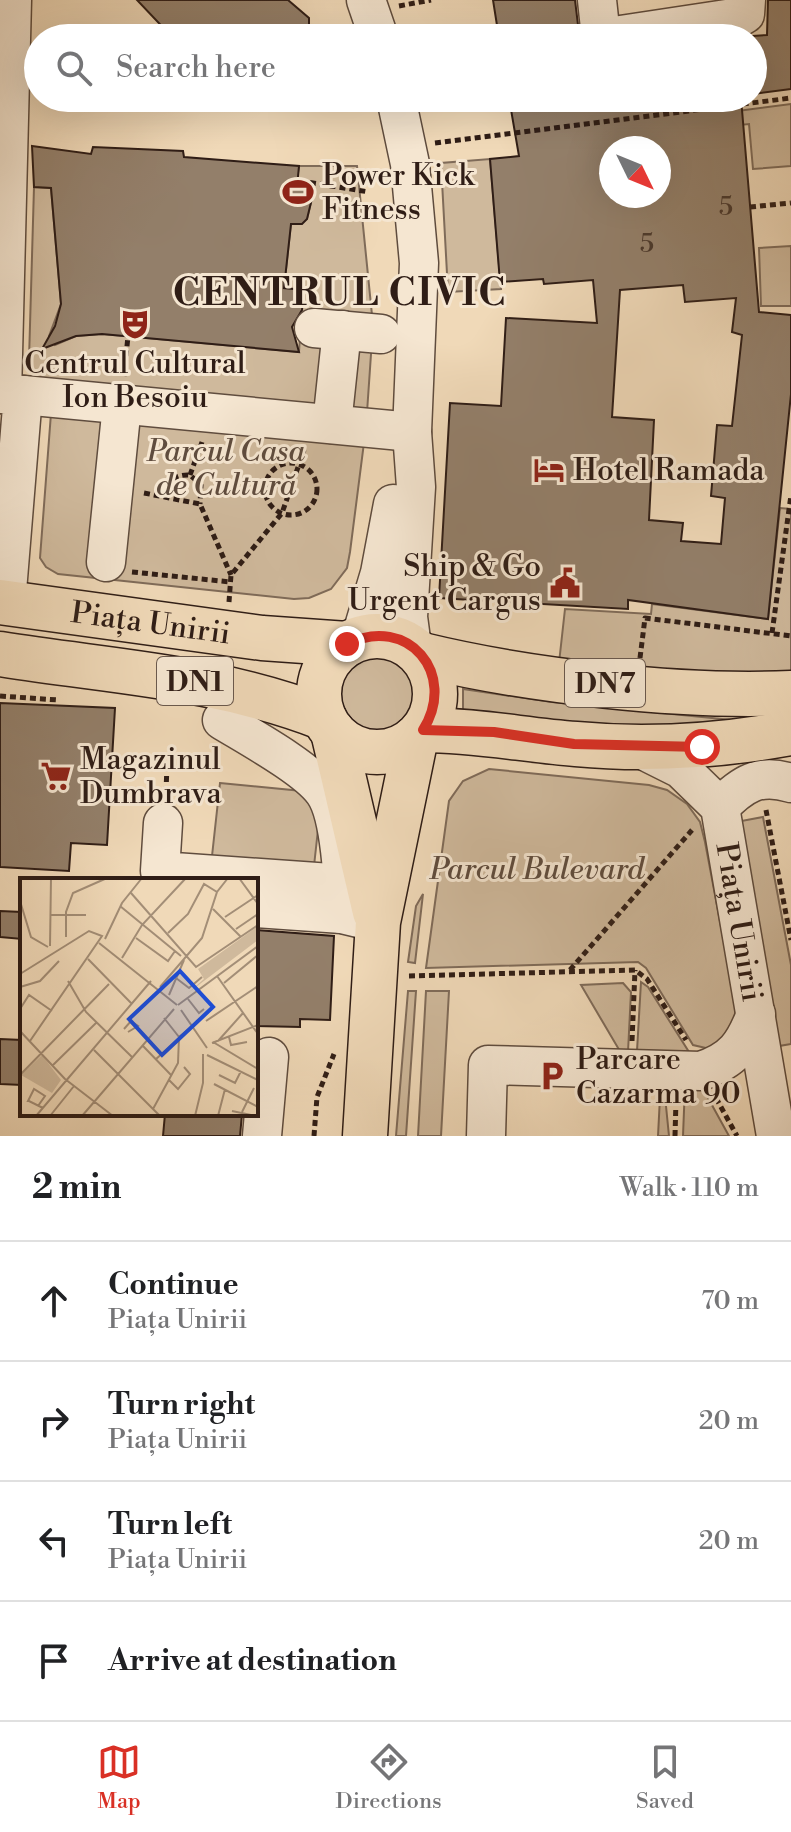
<!DOCTYPE html>
<html lang="en">
<head>
<meta charset="utf-8">
<style>
	:root { --surface:#fff; --page:#f6f6f6; --text:#202124; --muted:#757577; --line:#e0e0e0; --accent:#d93025 }
	body { margin:0; font-family:"Libre Bodoni",serif; background:var(--page); color:var(--text) }
	.compass { position:absolute; left:599px; top:136px; width:72px; height:72px; border-radius:50%; background:var(--surface); box-shadow:0 8px 32px #0002; rotate:133deg }
	.stop { position:absolute; width:24px; height:24px; margin:-18px; border:6px solid #d93025; border-radius:50%; background:#fff }
	.stop.end { background:#d93025; border-color:#fff; box-shadow:0 2px 8px #0008 }
	.list { margin:0; padding:0; list-style:none }
	h2 { display:flex; justify-content:space-between; align-items:center; height:104px; margin:0; padding:0 32px; font-size:34px }
	h2 small { font-size:26px; font-weight:400; color:var(--muted) }
	.list li { display:grid; grid-template-columns:52px 1fr auto; gap:24px; align-items:center; box-sizing:border-box; height:120px; padding:0 32px; border-top:2px solid var(--line) }
	.list b { display:block; font-size:30px; white-space:nowrap }
	.list p { margin:0; font-size:26px; white-space:nowrap; color:var(--muted) }
	.list em { font-size:26px; font-style:normal; color:var(--muted) }
	.icon { flex:none; width:44px; height:44px; fill:none; stroke:currentColor; stroke-width:2; stroke-linecap:round; stroke-linejoin:round }
	.map { position:relative; flex:none; width:791px; height:1136px; overflow:hidden }
	.search { position:absolute; background:var(--surface); box-shadow:0 8px 32px #0002; left:24px; right:24px; top:24px; height:88px; display:flex; align-items:center; gap:20px; box-sizing:border-box; padding:0 28px; border-radius:44px; color:var(--muted); font-size:30px }
	.sheet { height:584px; background:var(--surface) }
	nav { display:flex; justify-content:space-around; align-items:center; box-sizing:border-box; height:112px; border-top:2px solid var(--line); background:var(--surface); font-size:22px; color:var(--muted) }
	nav a { display:grid; justify-items:center; gap:4px }
	nav .on { color:var(--accent) }
	.map>svg:first-child { display:block }
</style>
</head>
<body>
<div class="map">
<svg width="791" height="1136" viewBox="0 0 791 1136">
	<rect width="100%" height="100%" fill="#f0d9b8"/>
	<filter id="stains"><feTurbulence type="fractalNoise" baseFrequency=".0025" numOctaves="4"/><feColorMatrix values="0 0 0 0 .2 0 0 0 0 .09 0 0 0 0 .02 0 0 0 .5 -.17"/></filter>
	<radialGradient id="worn" r=".72"><stop offset=".6" stop-color="#630" stop-opacity="0"/><stop offset="1" stop-color="#630" stop-opacity=".3"/></radialGradient>
	<g fill="#cfb99c" stroke="#7f6b59" stroke-width="2">
		<polygon points="791,104 791,166 753,169 749,124 587,140 585,131"/>
		<polygon points="490,159 501,289 448,292 441,163"/>
		<polygon points="299,166 357,166 373,325 366,427 350,552 347,568 331,589 309,598 294,599 58,574 46,567 40,558 53,387 37,382 29,360 34,187 51,188 61,304 49,336 55,345 76,336 102,334 299,352 303,290 284,288 291,224 307,219 314,190 296,187"/>
		<polygon points="791,246 791,306 761,306 759,248"/>
		<polygon points="780,508 791,509 791,681 559,663 565,609 651,614 652,604 768,619"/>
		<circle cx="378" cy="694" r="37"/>
		<polygon points="463,689 552,702 742,721 637,727 463,716"/>
		<polygon points="489,769 649,785 667,790 687,804 700,822 705,842 739,1022 710,1049 693,1045 646,968 638,962 426,968 449,801 463,781"/>
		<polygon points="220,783 322,793 314,866 212,856"/>
		<polygon points="763,817 791,965 791,1044 779,1046 736,822"/>
		<polygon points="423,894 415,963 408,962 416,906"/>
		<polygon points="641,982 648,987 689,1052 637,1051"/>
		<polygon points="623,983 631,992 628,1052 621,1053 581,985"/>
		<polygon points="408,991 416,991 406,1136 396,1136"/>
		<polygon points="426,991 449,991 441,1136 418,1136"/>
		<polygon points="685,1085 702,1087 729,1136 683,1136"/>
		<polygon points="665,1096 669,1136 658,1136 660,1097"/>
	</g>
	<g fill="#937f6a" stroke="#2f1d16" stroke-width="2" fill-rule="evenodd">
		<polygon points="137,0 288,0 309,18 309,38 173,38"/>
		<polygon points="493,0 575,0 578,25 551,30 552,38 499,38"/>
		<polygon points="768,0 791,0 791,89 753,94 753,36 767,35"/>
		<path d="M509,98h232l18,214 32,3v79l-23,225 -140,-19v9l-189,-11 11,-195 51,3 5,-88 91,5 -4,-43 -49,4 -1,-5 -43,3 -10,-123 29,-3zM611,148h48v48h-48zM683,285l2,17 51,-4 -4,34 10,3 -10,91 -15,-1 -6,71 14,2 -4,46 -40,-3 2,-18 -34,-3 5,-100 -42,-3 8,-127z"/>
		<polygon points="32,146 91,154 93,147 183,151 184,157 299,166 297,187 314,190 307,219 302,224 291,224 284,288 304,290 302,310 292,327 299,352 102,334 76,336 42,349 55,326 61,304 51,188 34,187"/>
		<polygon points="0,703 115,708 107,845 71,843 69,871 0,867"/>
		<polygon points="0,911 22,912 22,939 0,937"/>
		<polygon points="256,930 334,936 330,1020 300,1019 300,1027 256,1026"/>
		<polygon points="0,1039 22,1040 22,1085 0,1084"/>
		<polygon points="165,1114 242,1114 240,1136 163,1136"/>
	</g>
	<g fill="none" stroke-linecap="round" stroke-linejoin="round">
		<g stroke="#5f4c3e" stroke-width="41">
			<g id="minor">
				<polyline points="366,0 379,38"/>
				<polyline points="597,0 600,28 605,35 614,36 740,17 745,14 746,0"/>
				<polyline points="396,98 410,164 419,263 412,432 416,487 408,617 412,647"/>
				<polyline points="314,328 381,334"/>
				<polyline points="0,394 23,395 6,603"/>
				<polyline points="2,394 12,0"/>
				<polyline points="23,395 412,432"/>
				<polyline points="332,424 342,330"/>
				<polyline points="106,562 122,405"/>
				<polyline points="361,637 380,573 393,504"/>
				<path d="M222,720c26,16 85,48 102,72 16,22 21,95 18,122"/>
				<path id="s1" d="M639,748l42,21 39,38 56,329"/>
				<path d="M720,807c22,-23 39,-34 71,-24"/>
				<polyline points="163,823 160,871 345,884"/>
				<polyline points="256,908 342,914 367,920"/>
				<polyline points="262,1136 269,1057"/>
				<path d="M486,1136l2,-71 213,6c33,-11 43,-26 55,-57"/>
			</g>
		</g>
		<g stroke="#2f1d16" stroke-width="47">
			<g id="major">
				<path id="s2" d="M0,602l262,36 85,6"/>
				<circle cx="377" cy="694" r="58"/>
				<path d="M0,654c112,18 217,22 324,64"/>
				<path d="M422,655c107,26 258,43 369,38"/>
				<path d="M423,730c53,0 101,10 153,14 74,7 143,2 215,-11"/>
				<polyline points="333,732 375,912"/>
				<polyline points="365,1136 378,922 416,737"/>
			</g>
		</g>
		<g stroke="#2f1d16" stroke-width="5" stroke-dasharray="6 4" stroke-linecap="butt">
			<polyline points="399,6 431,0"/>
			<polyline points="435,143 791,98"/>
			<polyline points="307,189 307,182 369,192"/>
			<polyline points="750,207 791,203"/>
			<polyline points="124,376 128,336"/>
			<circle cx="291" cy="489" r="26"/>
			<polyline points="190,475 202,442"/>
			<polyline points="144,493 200,504 231,575"/>
			<path d="M166,497c-1,-15 9,-23 24,-22l11,10 -1,19"/>
			<polyline points="132,572 231,582"/>
			<polyline points="229,602 231,575 282,513 304,450"/>
			<polyline points="772,633 791,495"/>
			<polyline points="640,658 645,618 791,636"/>
			<polyline points="0,696 58,700"/>
			<polyline points="166,792 167,765"/>
			<polyline points="766,810 791,940"/>
			<polyline points="570,970 692,830"/>
			<polyline points="409,976 635,970 647,979 686,1040"/>
			<polyline points="632,1041 635,970"/>
			<polyline points="716,1098 737,1136"/>
			<polyline points="314,1136 317,1097 334,1054"/>
			<polyline points="675,1136 676,1100"/>
		</g>
		<use href="#minor" stroke="#f5e6d1" stroke-width="38"/>
		<use href="#major" stroke="#f0d9b8" stroke-width="44"/>
	</g>
	<g fill="none" stroke-linecap="round" stroke-linejoin="round">
		<path stroke="#d93025" stroke-width="10" d="M347,644c61,-30 111,30 76,86l71,2 80,12 128,3"/>
	</g>
	<defs>
		<g id="stadium-bare" transform="scale(2.4)"><path d="M0-5a6.5 5 0 1 0 0 10a6.5 5 0 1 0 0-10ZM-3.5-1.8h7v3.6h-7Z" fill="#8f2418" stroke="#f5e6d1" stroke-width="2.5" paint-order="stroke"/></g>
		<g id="theatre-bare" transform="scale(2.4)"><path d="M-5-5.5Q0-4 5-5.5V0Q5 5 0 6Q-5 5-5 0ZM-3.3-2.5H-1v1.5H-3.3ZM1-2.5H3.3v1.5H1ZM-2.8 1Q0 5.5 2.8 1Z" fill="#8f2418" stroke="#f5e6d1" stroke-width="2.5" paint-order="stroke"/></g>
		<g id="hotel-bare" transform="scale(2.4)"><path d="M-6-4.5h1.5V1H6V5H4.5V3h-9V5H-6ZM-4 0a1.8 1.8 0 1 1 3.6 0ZM.5 0V-2.5h3Q6-2.5 6 0Z" fill="#8f2418" stroke="#f5e6d1" stroke-width="2.5" paint-order="stroke"/></g>
		<g id="civic-bare" transform="scale(2.4)"><path d="M-.6-6.5H3V-4.5H.6V-3L4-1V1h2V6H-6V1h2V-1L-.6-3ZM-1.2 2.5V6h2.4V2.5Z" fill="#8f2418" stroke="#f5e6d1" stroke-width="2.5" paint-order="stroke"/></g>
		<g id="supermarket-bare" transform="scale(2.4)"><path d="M-6-5.5h2.5l.6 2H6L4.5 2H-2.5L-4.4-4H-6ZM-1.5 3.2a1.3 1.3 0 1 0 .1 0ZM3 3.2a1.3 1.3 0 1 0 .1 0Z" fill="#8f2418" stroke="#f5e6d1" stroke-width="2.5" paint-order="stroke"/></g>
		<g id="parking-bare" transform="scale(2.4)"><path d="M-3.5-5.5H1a3.5 3.5 0 0 1 0 7H-1V5.5H-3.5ZM-1-3.4V-.6H.8a1.4 1.4 0 0 0 0-2.8Z" fill="#8f2418" stroke="#f5e6d1" stroke-width="2.5" paint-order="stroke"/></g>
	</defs>
	<g fill-rule="evenodd">
		<use href="#stadium-bare" x="298" y="192"/>
		<use href="#theatre-bare" x="135" y="324"/>
		<use href="#hotel-bare" x="549" y="470"/>
		<use href="#civic-bare" x="565" y="583"/>
		<use href="#supermarket-bare" x="56" y="776"/>
		<use href="#parking-bare" x="552" y="1076"/>
	</g>
	<g text-anchor="middle" stroke-width="6" stroke-linejoin="round" paint-order="stroke">
		<g font-size="26" fill="#48362b">
			<text x="726" y="215">5</text>
			<text x="647" y="252">5</text>
		</g>
		<g fill="#f5e6d1" stroke="#6a594e" stroke-width="2">
			<rect x="157" y="657" width="76" height="48" rx="6"/>
			<rect x="565" y="659" width="80" height="48" rx="6"/>
		</g>
		<g font-size="28" font-weight="bold" fill="#2f1d16">
			<text x="195" y="691">DN1</text>
			<text x="605" y="693">DN7</text>
		</g>
		<g font-size="30" fill="#2f1d16" stroke="#f5e6d1" text-anchor="start">
			<text x="322" y="185">Power Kick<tspan x="322" dy="34">Fitness</tspan></text>
			<text x="135" y="373" text-anchor="middle">Centrul Cultural<tspan x="135" dy="34">Ion Besoiu</tspan></text>
			<text x="573" y="480">Hotel Ramada</text>
			<text x="541" y="576" text-anchor="end">Ship &amp; Go<tspan x="541" dy="34">Urgent Cargus</tspan></text>
			<text x="80" y="769">Magazinul<tspan x="80" dy="34">Dumbrava</tspan></text>
			<text x="576" y="1069">Parcare<tspan x="576" dy="34">Cazarma 90</tspan></text>
		</g>
		<g font-size="30" font-style="italic" fill="#5f4c3e" stroke="#f5e6d1">
			<text x="226" y="461">Parcul Casa<tspan x="226" dy="34">de Cultură</tspan></text>
			<text x="537" y="879">Parcul Bulevard</text>
		</g>
		<g font-size="30" fill="#2f1d16" stroke="#f5e6d1">
			<text dy="10" stroke="none"><textPath href="#s2" startOffset="152">Piața Unirii</textPath></text>
			<text dy="10" stroke="none"><textPath href="#s1" startOffset="218">Piața Unirii</textPath></text>
		</g>
		<g font-size="38" font-weight="bold" letter-spacing="2" fill="#2f1d16" stroke="#f5e6d1">
			<text x="340" y="305">CENTRUL CIVIC</text>
		</g>
	</g>
	<g transform="translate(20 878)">
		<rect width="238" height="238" fill="#f0d9b8"/>
		<path d="M238,48v14l-70,53 16,-14 -6,-10zM22,177l19,25 -9,13 -31,-18z" fill="#cfb99c"/>
		<path fill="none" stroke="#a38e77" stroke-width="2" d="M219,0l19,26M111,15l65,74 62,-42M0,23l11,36 17,10M100,28l61,50M193,31l28,28M31,37h35M205,39l33,-22M216,51l22,-15M148,55l20,-19 16,-30 13,8M46,59v-25l7,-19 34,-15M116,60l32,23 7,-10M85,61l17,-36 20,-25M79,65l78,62M30,68l1,-68M102,80l20,-33 44,-47M68,81l44,45M0,96l69,-43 13,5 -72,105M197,98l41,58M156,100l13,10 13,-11M48,103l18,31 47,46M204,105l34,-28M0,109l20,-6 19,-20M140,109l42,-49 15,-46 11,-14M149,117l15,-35M168,121l11,14 5,-4M158,127l80,-59M0,131l9,-14 23,16M161,132l26,38M144,140l15,19M186,143l52,-35M104,151l7,-8 7,5 -10,6M0,153l45,48M209,159l2,8 16,-3M198,163l25,-28M193,164l45,27M192,165l46,-18M123,168l28,29M74,172l66,66M187,177l51,25M136,181l24,-21M32,188l44,-43M0,197l89,-91M199,197l16,8 6,-12M45,201l48,37M149,202l9,9 12,-15 -6,-7M194,206l44,23M18,228l7,-10 -11,-7 -6,12h1l14,7M133,231l25,-46 1,-26 10,-8M212,233l24,5M222,234l12,-24M16,238l115,-135M30,238l24,-30M62,238l92,-107M175,238l8,-33v-29M198,238l7,-27"/>
		<path fill="#1d4ed8" fill-opacity="0.15" stroke="#1d4ed8" stroke-width="4" d="M160,93l33,36 -51,48 -33,-36z"/>
		<rect width="238" height="238" fill="none" stroke="#2f1d16" stroke-width="4"/>
	</g>
	<rect width="100%" height="100%" filter="url(#stains)"/>
	<rect width="100%" height="100%" fill="url(#worn)"/>
</svg>
<svg class="compass" viewBox="-18 -18 36 36"><path d="M0-13l5 13h-10z" fill="#e53935"/><path d="M0 13l5-13h-10z" fill="#757577"/></svg>
<div class="stop" style="left:702px;top:747px"></div>
<div class="stop end" style="left:347px;top:644px"></div>
<div class="search"><svg class="icon" aria-label="search" viewBox="0 0 24 24"><circle cx="10" cy="10" r="6"/><path d="M15 15l6 6"/></svg>Search here</div>
</div>
<section class="sheet">
<h2>2 min<small>Walk · 110 m</small></h2>
<ul class="list">
<li><svg class="icon" aria-label="ahead" viewBox="0 0 24 24"><path d="M12 20V5M6 11l6-6 6 6"/></svg><div><b>Continue</b><p>Piața Unirii</p></div><em>70 m</em></li>
<li><svg class="icon" aria-label="right" viewBox="0 0 24 24"><path d="M7 20v-9h11M14 6l5 5-5 5"/></svg><div><b>Turn right</b><p>Piața Unirii</p></div><em>20 m</em></li>
<li><svg class="icon" aria-label="left" viewBox="0 0 24 24"><path d="M17 20v-9H6M10 6l-5 5 5 5"/></svg><div><b>Turn left</b><p>Piața Unirii</p></div><em>20 m</em></li>
<li><svg class="icon" aria-label="arrive" viewBox="0 0 24 24"><path d="M6 21V4h12l-3 4 3 4H6"/></svg><div><b>Arrive at destination</b></div></li>
</ul>
</section>
<nav>
<a class="on"><svg class="icon" aria-label="map" viewBox="0 0 24 24"><path d="M3 6l6-2 6 2 6-2v14l-6 2-6-2-6 2zM9 4v14M15 6v14"/></svg>Map</a>
<a><svg class="icon" aria-label="directions" viewBox="0 0 24 24"><path d="M12 3l9 9-9 9-9-9zM9 14v-3h6M13 9l2 2-2 2"/></svg>Directions</a>
<a><svg class="icon" aria-label="saved" viewBox="0 0 24 24"><path d="M7 4h10v16l-5-4-5 4z"/></svg>Saved</a>
</nav>
</body>
</html>
